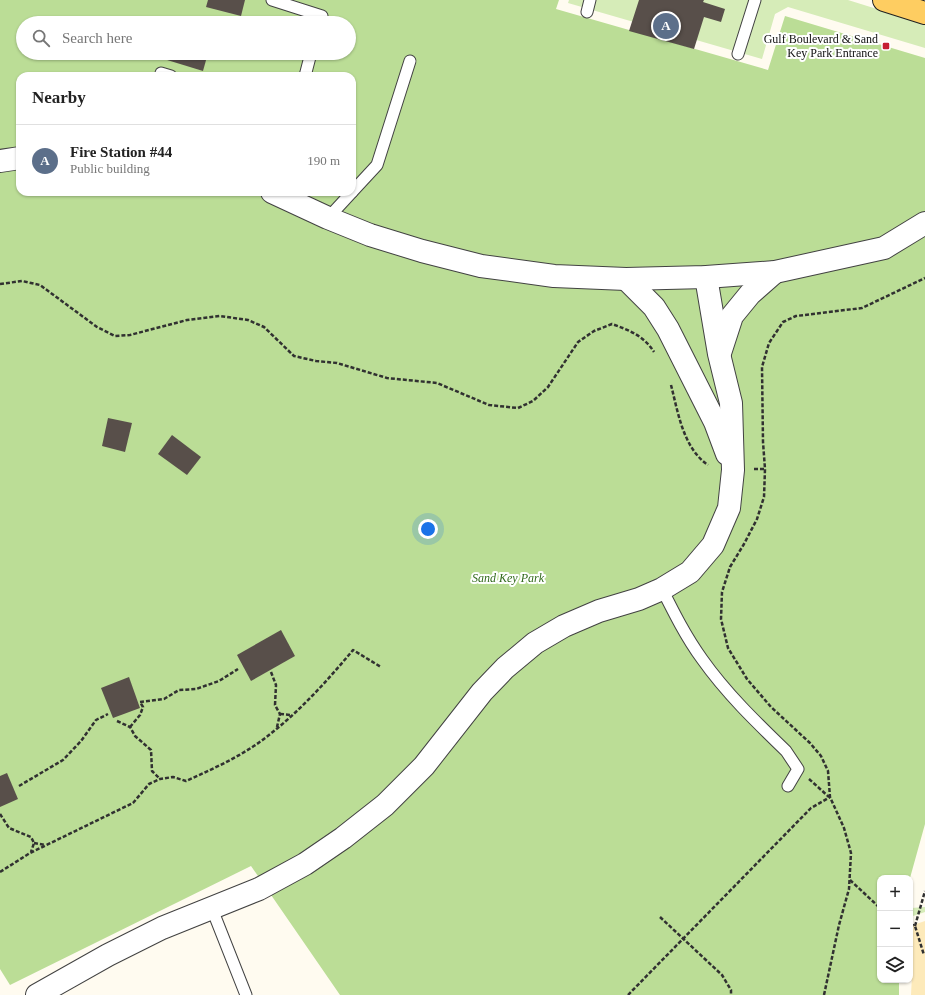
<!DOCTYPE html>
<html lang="en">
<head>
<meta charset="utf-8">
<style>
	:root { --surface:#fff; --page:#f2f2f2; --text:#222; --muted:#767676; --line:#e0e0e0; --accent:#db2777 }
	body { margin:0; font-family:Georgia,serif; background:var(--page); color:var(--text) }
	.controls { position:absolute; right:12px; bottom:12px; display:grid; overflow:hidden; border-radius:8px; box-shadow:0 1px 3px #0004 }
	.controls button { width:36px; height:36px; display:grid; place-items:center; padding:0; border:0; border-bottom:1px solid var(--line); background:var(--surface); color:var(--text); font:20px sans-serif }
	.you { position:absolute; left:428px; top:529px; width:14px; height:14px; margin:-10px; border:3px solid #fff; border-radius:50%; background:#1a73e8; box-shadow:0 0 0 6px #1a73e833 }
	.badge { display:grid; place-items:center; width:26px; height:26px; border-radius:50%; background:var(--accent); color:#fff; font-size:13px; font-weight:700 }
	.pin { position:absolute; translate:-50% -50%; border:2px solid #fff; box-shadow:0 1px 4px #0006 }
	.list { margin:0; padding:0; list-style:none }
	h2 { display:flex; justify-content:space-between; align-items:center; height:52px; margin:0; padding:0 16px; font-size:17px }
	h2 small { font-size:13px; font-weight:400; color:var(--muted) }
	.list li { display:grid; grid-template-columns:26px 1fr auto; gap:12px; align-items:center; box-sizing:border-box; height:72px; padding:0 16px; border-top:1px solid var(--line) }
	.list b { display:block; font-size:15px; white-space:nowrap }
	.list p { margin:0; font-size:13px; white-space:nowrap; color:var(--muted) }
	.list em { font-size:13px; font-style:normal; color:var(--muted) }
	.icon { flex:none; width:22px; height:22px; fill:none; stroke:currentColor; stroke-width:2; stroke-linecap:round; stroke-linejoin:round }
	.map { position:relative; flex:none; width:925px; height:995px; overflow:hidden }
	.search { position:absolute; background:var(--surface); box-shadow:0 1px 3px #0004; left:16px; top:16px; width:340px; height:44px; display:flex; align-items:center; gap:10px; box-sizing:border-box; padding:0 14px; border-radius:22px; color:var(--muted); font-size:15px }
	.panel { position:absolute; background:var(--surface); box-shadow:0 1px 3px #0004; left:16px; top:72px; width:340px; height:124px; border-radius:12px }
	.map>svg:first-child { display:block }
</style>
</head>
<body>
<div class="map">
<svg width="925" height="995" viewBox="0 0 925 995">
	<rect width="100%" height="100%" fill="#fffbf0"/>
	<g fill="#d6ecb8">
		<polygon points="569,0 848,0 925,24 925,48 788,7 775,14 762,59 568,3"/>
		<polygon points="925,907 925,912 910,917 911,908"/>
	</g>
	<path fill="#bbdd96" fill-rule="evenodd" d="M0,0h559l-3,9 212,61 17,-54 140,42v766l-15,54h-30v102h19v15h-559l-89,-129 -241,119 -10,-16zM23,23h326v30h-326zM20,76h332v116h-332z"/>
	<polygon fill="#fdeaba" points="925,921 925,995 911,995 913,955 910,926"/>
	<g fill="#584f4a">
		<polygon points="208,0 245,0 241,16 206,7"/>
		<polygon points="639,0 704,0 703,2 725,9 721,22 704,17 694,49 629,31"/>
		<polygon points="155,53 208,53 203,71 154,56"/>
		<polygon points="108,418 132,423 125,452 102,446"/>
		<polygon points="172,435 201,457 187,475 158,454"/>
		<polygon points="281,630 295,656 251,681 237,655"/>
		<polygon points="129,677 140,708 113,718 101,688"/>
		<polygon points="7,773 18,799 0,807 0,776"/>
	</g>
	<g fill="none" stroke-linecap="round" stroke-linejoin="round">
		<g stroke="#424242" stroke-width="13">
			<g id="lane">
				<polyline points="272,0 322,16 320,23"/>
				<polyline points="587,12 590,0"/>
				<polyline points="738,54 755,0"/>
				<polyline points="161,73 171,76"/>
				<polyline points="305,76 311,53"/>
				<polyline points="352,192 377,165 410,61"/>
				<polyline points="328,218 352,192"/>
				<path d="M662,589c12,24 24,48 40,70 24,34 54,63 84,92l12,18 -10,17"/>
				<polyline points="212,909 246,995"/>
			</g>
		</g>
		<g stroke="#424242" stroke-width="24">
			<g id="street">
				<polyline points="0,161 20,158"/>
				<polyline points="272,192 328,218 370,235 422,251 481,266 554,276 626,279 706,277 775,272 884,248 925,223"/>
				<polyline points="626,279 654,307 668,329 715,422 727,454"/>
				<polyline points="720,353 732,316 750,294 775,272"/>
				<polyline points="37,995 108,955 162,928 259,889 305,864 343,838 385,805 424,766 482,692 505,668 535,643 564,626 599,611 639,599 662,589 690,572 713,545 729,508 733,470 731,403 719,354 706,277"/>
			</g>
		</g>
		<g stroke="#202020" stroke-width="24">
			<polyline id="primary" points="884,0 925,13"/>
		</g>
		<g stroke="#313131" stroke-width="2.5" stroke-dasharray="4 2" stroke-linecap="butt">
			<path d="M0,284l22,-3 18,4 57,42 18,9 15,-1 57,-15 33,-4 28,4 16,7 30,29 22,5 21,2 50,15 50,5 52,22 29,3 15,-7 15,-14 30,-45 16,-11 18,-7c17,6 32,12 42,28"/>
			<path d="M671,385c7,27 12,63 37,80"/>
			<polyline points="754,469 765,469"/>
			<polyline points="271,672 276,685 275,705 280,714 277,727"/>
			<polyline points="280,714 291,715"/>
			<polyline points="117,721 130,727 135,736 151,750 152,771 160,779"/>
			<polyline points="130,727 140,715 143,707 140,702 164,699 179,690 196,689 219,681 238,669"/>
			<polyline points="809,779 829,797"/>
			<polyline points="19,786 63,760 81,741 96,720 108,714"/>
			<polyline points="0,814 9,828 31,837 34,843 31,852"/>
			<polyline points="34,843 45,845"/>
			<path d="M0,872l30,-19 103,-50 16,-19 11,-5 13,-2 13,4c29,-13 58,-26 83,-46 31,-24 59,-55 84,-85l28,17"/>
			<polyline points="850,880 880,908"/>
			<polyline points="660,917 722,975 731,990 731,995"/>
			<polyline points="910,924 915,926 924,955"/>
			<polyline points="915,926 925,891"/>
			<polyline points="628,995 811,808 830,797"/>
			<polyline points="824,995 839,925 849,889 851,853 844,828 830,797 828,771 821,756 810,743 771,707 747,679 728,648 721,619 722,592 730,567 744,544 757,519 764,497 765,469 763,442 762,367 769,343 783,322 796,316 862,308 925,278"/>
		</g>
		<use href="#lane" stroke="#fff" stroke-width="11"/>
		<use href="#street" stroke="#fff" stroke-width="22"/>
		<use href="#primary" stroke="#fecd61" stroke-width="22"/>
	</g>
	<rect fill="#c61f33" stroke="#fff" stroke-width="1.5" x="882" y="42" width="8" height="8" rx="2"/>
	<g text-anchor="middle" stroke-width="4" stroke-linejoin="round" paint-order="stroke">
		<g font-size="12" fill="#0f0f0f" stroke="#fff" text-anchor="end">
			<text x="878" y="43">Gulf Boulevard &amp; Sand<tspan x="878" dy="14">Key Park Entrance</tspan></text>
		</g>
		<g font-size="12" font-style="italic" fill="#316a1b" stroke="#fff">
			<text x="508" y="582">Sand Key Park</text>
		</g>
	</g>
</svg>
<div class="controls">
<button>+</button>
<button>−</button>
<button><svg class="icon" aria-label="layers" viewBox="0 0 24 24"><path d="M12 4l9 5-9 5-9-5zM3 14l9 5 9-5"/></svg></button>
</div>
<div class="you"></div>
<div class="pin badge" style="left:666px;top:26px;background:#5c6f8a">A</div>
<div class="search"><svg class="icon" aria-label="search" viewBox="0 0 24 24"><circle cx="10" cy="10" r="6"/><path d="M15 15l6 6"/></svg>Search here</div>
<section class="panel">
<h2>Nearby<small></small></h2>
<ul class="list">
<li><span class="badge" style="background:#5c6f8a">A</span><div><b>Fire Station #44</b><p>Public building</p></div><em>190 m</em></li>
</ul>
</section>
</div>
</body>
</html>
